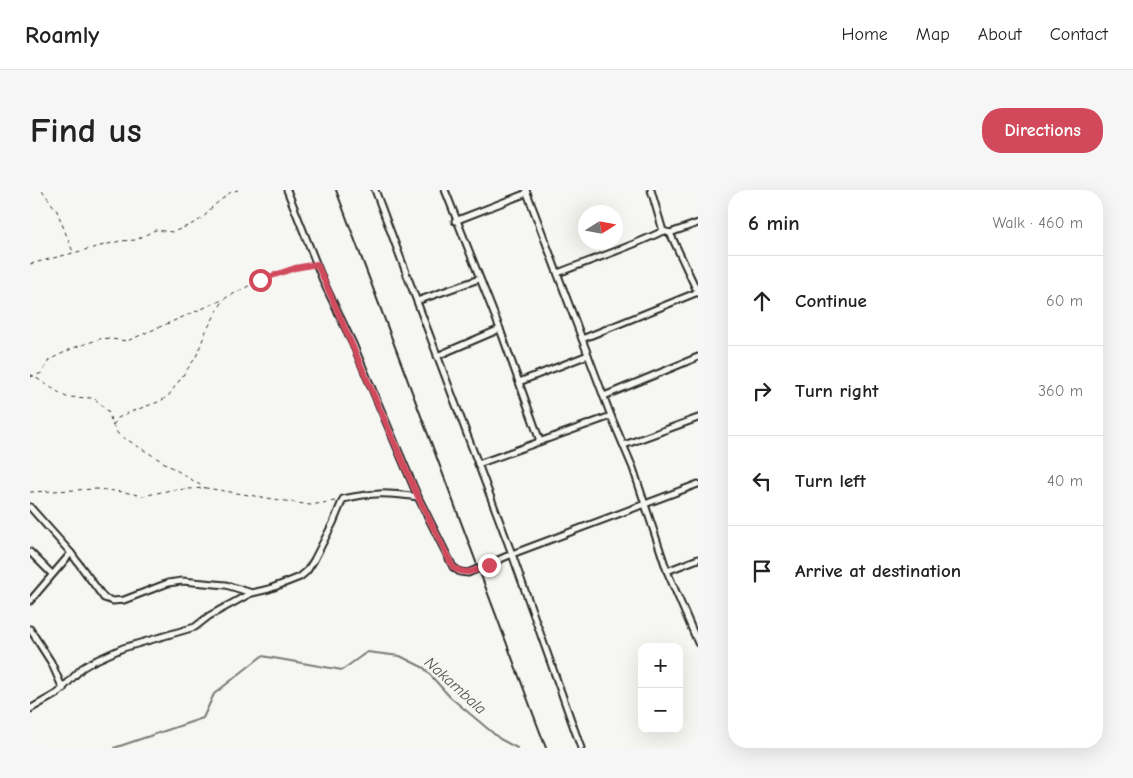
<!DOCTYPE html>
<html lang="en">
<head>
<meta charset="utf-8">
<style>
	:root { --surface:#fff; --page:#f6f6f6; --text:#222; --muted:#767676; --line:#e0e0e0; --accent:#d1495b }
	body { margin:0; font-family:"Comic Neue",sans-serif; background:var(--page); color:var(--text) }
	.controls { position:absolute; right:15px; bottom:15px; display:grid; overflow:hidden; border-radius:10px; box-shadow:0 5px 20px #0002 }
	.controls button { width:45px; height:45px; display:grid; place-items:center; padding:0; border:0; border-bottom:1px solid var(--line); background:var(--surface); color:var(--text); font:25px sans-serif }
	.compass { position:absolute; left:548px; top:15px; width:45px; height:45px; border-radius:50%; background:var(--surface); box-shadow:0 5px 20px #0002; rotate:79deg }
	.stop { position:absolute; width:15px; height:15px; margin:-11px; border:4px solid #d1495b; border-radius:50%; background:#fff }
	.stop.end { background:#d1495b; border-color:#fff; box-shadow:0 1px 5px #0008 }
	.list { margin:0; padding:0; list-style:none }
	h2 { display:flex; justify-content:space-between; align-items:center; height:65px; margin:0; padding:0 20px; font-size:21px }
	h2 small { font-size:16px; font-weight:400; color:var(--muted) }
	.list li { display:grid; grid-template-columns:32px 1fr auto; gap:15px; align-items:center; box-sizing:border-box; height:90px; padding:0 20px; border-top:1px solid var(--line) }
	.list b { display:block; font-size:19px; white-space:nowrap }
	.list em { font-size:16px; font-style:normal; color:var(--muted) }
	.icon { flex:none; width:28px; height:28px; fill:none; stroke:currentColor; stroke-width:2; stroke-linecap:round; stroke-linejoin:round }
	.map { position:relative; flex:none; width:668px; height:558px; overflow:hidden; border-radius:20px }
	header { display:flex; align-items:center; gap:30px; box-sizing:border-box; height:70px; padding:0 25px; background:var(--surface); border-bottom:1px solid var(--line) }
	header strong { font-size:24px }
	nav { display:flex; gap:28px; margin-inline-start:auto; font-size:18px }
	.intro { display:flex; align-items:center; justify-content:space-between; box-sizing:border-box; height:120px; padding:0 30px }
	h1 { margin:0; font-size:35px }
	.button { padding:12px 22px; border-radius:20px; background:var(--accent); color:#fff; font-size:18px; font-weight:700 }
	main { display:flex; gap:30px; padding:0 30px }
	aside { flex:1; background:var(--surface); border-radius:20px; box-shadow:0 5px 20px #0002 }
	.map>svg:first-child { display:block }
</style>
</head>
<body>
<header>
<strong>Roamly</strong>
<nav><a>Home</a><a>Map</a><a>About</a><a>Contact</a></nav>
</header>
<div class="intro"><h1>Find us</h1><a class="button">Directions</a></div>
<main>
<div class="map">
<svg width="668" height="558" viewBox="0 0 668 558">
	<rect width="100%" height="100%" fill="#f6f6f2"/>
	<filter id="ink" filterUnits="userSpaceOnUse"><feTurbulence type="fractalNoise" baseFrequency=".02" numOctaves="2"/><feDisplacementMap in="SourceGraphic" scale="10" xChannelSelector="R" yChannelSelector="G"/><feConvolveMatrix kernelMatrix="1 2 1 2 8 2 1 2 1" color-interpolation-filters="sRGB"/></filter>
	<g filter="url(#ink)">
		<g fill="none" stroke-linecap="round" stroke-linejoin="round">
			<polyline stroke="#7a7a78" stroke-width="2" points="84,558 173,528 184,504 232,466 312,480 337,462 370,466 394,478 420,507 470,549 487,558"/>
			<g stroke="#2b2b2b" stroke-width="9">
				<g id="street">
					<polyline points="257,0 294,93 323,154 388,307 423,377 430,382 438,383 482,364 668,294"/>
					<polyline points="345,0 482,364 551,558"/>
					<polyline points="415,0 470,139 510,251"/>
					<polyline points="496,0 581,226 603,278 637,381 668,453"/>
					<polyline points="425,31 497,3"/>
					<polyline points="633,41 640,43 668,103"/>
					<polyline points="640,43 668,33"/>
					<path d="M528,83c35,-14 71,-25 105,-42l-12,-41"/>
					<polyline points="387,111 449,89"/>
					<polyline points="552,149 668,102"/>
					<polyline points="407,166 470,139"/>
					<polyline points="489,192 558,165"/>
					<polyline points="574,206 668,167"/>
					<polyline points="594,255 668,228"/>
					<polyline points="448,274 581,226"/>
					<path d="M0,317l41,46 33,45 9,3 11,-1 44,-17 14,-2 44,4 26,8 17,-4 21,-8 10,-4 7,-6 7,-11 19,-37 10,-24c30,-7 45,-6 75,-2"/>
					<polyline points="0,362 22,384"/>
					<polyline points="637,381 668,369"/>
					<polyline points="0,411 41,363"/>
					<polyline points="0,439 21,472 33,499"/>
					<polyline points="0,519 28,503 52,478 62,472 93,458 165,437 179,426 221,403"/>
				</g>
			</g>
			<g stroke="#2b2b2b" stroke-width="1" stroke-dasharray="4 4" stroke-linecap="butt">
				<polyline points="12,0 27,21 43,62"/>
				<polyline points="0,74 90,51 106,50 125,40 143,42 160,35 173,28 182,17 201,2 208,0"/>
				<polyline points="0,184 36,207 64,208 78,221 83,236 88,244 175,298"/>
				<polyline points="0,187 12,183 19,170 43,158 73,148 97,151 190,111 230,90 265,78 281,75"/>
				<polyline points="83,235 88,228 100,222 131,211 139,205 166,167 176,141 194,109"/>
				<polyline points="0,302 67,299 94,302 113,306 141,300 176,298 280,315 305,311"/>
			</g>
			<use href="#street" stroke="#f6f6f2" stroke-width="5"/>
			<polyline stroke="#2b2b2b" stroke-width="2" points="306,0 516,558"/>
		</g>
	</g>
	<g fill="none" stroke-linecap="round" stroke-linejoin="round" filter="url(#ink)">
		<path stroke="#d1495b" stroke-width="6" d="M230,90l35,-12 22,-4 101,233 35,70c13,10 23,3 36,-2"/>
	</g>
	<g text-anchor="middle" stroke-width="4" stroke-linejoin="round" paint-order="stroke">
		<g font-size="16" font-style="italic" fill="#525251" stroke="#f6f6f2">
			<text transform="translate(426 495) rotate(42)" y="6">Nakambala</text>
		</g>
	</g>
</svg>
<div class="controls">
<button>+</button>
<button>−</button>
</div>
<svg class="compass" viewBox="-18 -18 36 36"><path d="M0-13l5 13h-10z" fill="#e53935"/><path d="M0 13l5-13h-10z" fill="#767676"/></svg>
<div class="stop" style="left:230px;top:90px"></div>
<div class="stop end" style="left:459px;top:375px"></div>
</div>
<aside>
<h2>6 min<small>Walk · 460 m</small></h2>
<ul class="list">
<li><svg class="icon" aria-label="ahead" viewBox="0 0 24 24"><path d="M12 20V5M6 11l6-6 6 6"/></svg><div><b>Continue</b></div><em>60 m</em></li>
<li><svg class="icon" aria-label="right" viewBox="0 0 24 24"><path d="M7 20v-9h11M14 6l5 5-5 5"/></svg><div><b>Turn right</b></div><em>360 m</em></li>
<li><svg class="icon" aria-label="left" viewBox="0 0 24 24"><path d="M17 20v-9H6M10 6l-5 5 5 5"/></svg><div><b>Turn left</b></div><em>40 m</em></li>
<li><svg class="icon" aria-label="arrive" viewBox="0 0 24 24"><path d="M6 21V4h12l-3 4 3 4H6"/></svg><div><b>Arrive at destination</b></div></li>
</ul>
</aside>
</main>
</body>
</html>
